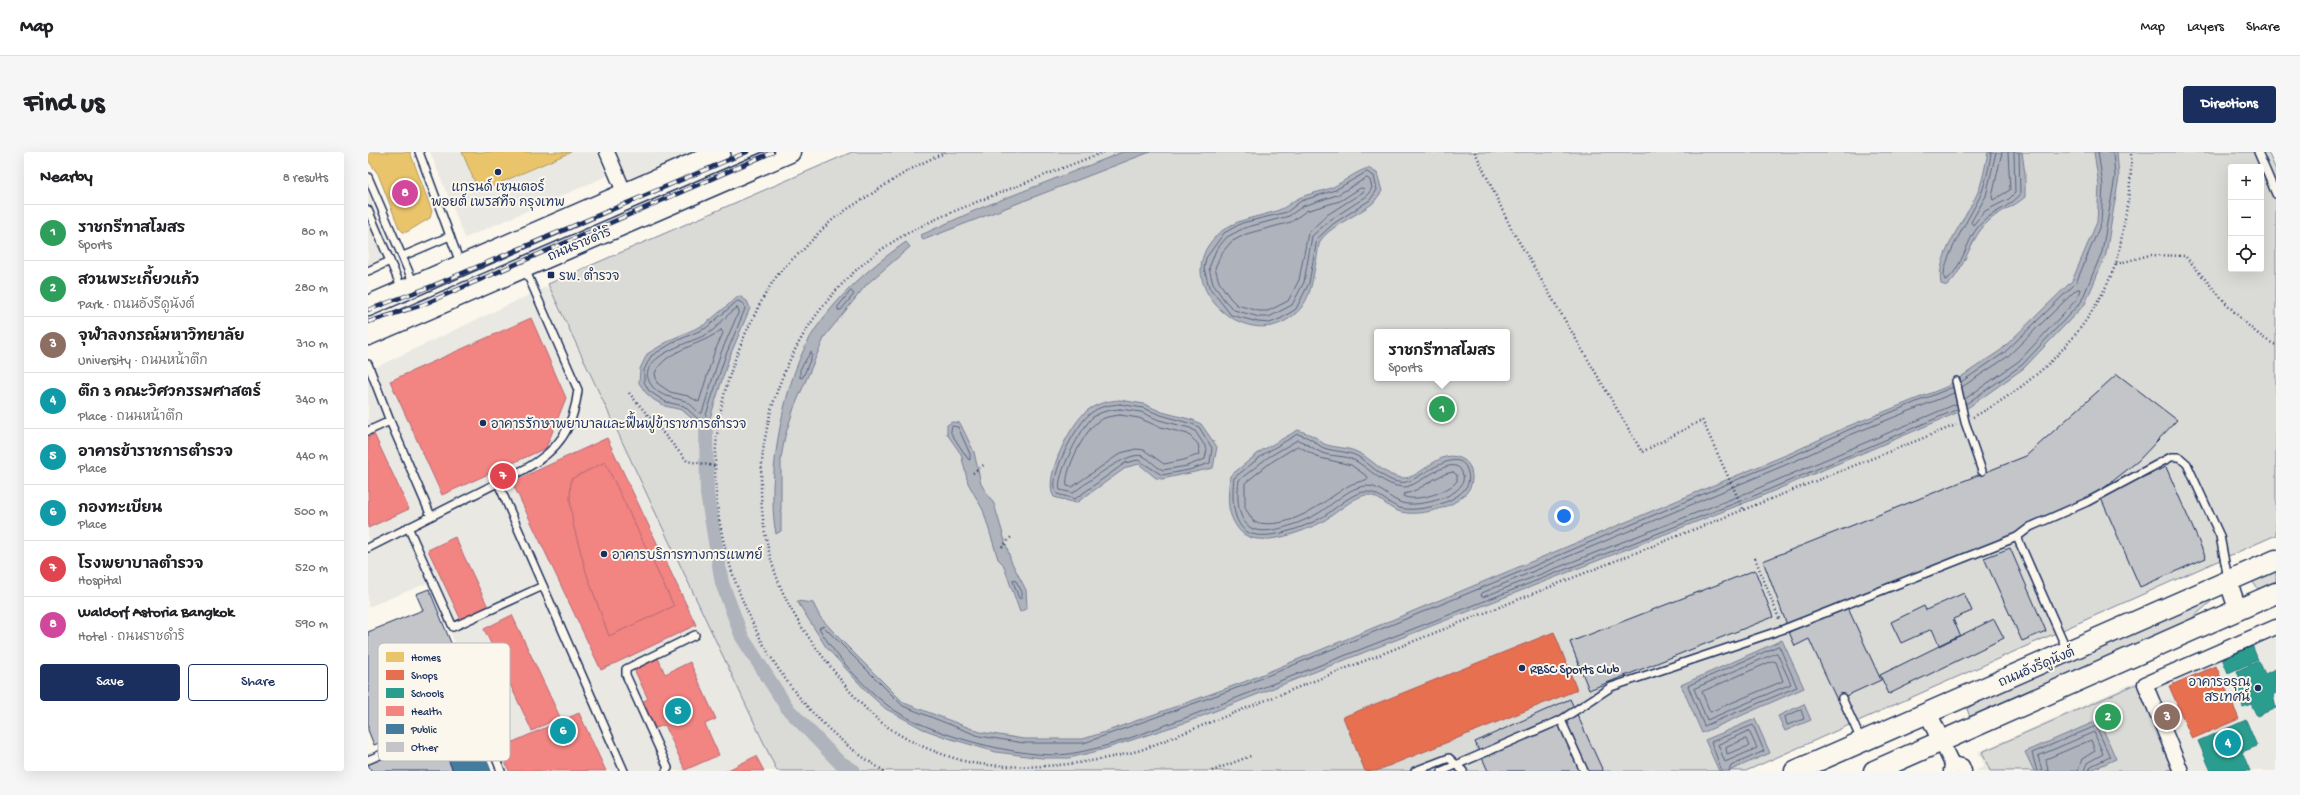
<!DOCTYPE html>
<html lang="en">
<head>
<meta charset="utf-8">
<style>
	:root { --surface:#fff; --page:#f6f6f6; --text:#202124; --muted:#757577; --line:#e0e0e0; --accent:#1b2f5e }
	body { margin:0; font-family:"Gochi Hand","Playpen Sans Thai",sans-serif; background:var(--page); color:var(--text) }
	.controls { position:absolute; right:12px; top:12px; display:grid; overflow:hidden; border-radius:4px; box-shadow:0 4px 16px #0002 }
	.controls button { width:36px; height:36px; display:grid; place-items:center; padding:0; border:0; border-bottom:1px solid var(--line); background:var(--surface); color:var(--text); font:20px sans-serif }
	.you { position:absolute; left:1196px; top:364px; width:14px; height:14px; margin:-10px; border:3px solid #fff; border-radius:50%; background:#1a73e8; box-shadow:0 0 0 6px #1a73e833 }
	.badge { display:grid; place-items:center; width:26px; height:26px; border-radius:50%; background:var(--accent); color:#fff; font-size:13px; font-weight:700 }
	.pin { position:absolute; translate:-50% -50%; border:2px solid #fff; box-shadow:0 1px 4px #0006 }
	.popup { position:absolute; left:1006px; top:177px; width:136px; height:52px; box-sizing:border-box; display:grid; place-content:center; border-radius:4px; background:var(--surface); filter:drop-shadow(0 1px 3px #0005); font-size:13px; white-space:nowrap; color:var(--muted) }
	.popup b { font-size:15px; color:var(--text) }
	.popup::after { content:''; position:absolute; left:50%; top:100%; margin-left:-8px; border:8px solid transparent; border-top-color:var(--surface) }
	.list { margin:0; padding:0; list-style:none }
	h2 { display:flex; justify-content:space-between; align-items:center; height:52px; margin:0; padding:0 16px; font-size:17px }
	h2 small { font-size:13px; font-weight:400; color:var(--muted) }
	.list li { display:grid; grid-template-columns:26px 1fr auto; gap:12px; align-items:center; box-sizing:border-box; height:56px; padding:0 16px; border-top:1px solid var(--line) }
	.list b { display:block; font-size:15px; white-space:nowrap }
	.list p { margin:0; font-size:13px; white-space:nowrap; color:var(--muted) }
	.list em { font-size:13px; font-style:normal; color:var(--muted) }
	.actions { display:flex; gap:8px; padding:12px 16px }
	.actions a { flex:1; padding:9px 0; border:1px solid var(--accent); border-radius:4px; text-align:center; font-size:14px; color:var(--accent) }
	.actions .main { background:var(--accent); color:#fff }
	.icon { flex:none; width:22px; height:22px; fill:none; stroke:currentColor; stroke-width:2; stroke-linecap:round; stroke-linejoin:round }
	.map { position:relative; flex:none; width:1908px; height:619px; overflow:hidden; border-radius:4px }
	header { display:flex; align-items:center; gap:24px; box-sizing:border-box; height:56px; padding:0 20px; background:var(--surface); border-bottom:1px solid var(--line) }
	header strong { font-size:19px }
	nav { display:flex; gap:22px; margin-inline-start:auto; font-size:14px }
	.intro { display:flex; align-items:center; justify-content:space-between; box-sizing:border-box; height:96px; padding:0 24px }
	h1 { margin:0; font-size:28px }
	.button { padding:10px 18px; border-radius:4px; background:var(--accent); color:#fff; font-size:14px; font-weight:700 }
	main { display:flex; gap:24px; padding:0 24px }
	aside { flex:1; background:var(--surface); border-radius:4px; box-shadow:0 4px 16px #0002 }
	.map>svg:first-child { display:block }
</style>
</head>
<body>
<header>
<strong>Map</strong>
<nav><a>Map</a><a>Layers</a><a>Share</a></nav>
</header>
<div class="intro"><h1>Find us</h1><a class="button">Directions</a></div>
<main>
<aside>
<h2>Nearby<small>8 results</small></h2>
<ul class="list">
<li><span class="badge" style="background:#2e9e5b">1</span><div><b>ราชกรีฑาสโมสร</b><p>Sports</p></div><em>80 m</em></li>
<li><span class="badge" style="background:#2e9e5b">2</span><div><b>สวนพระเกี้ยวแก้ว</b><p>Park · ถนนอังรีดูนังต์</p></div><em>280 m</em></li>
<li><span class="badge" style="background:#8d6e63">3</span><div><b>จุฬาลงกรณ์มหาวิทยาลัย</b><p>University · ถนนหน้าตึก</p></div><em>310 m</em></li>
<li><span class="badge" style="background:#0f9aa8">4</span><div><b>ตึก 3 คณะวิศวกรรมศาสตร์</b><p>Place · ถนนหน้าตึก</p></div><em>340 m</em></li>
<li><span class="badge" style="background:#0f9aa8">5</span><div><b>อาคารข้าราชการตำรวจ</b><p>Place</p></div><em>440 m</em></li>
<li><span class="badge" style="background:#0f9aa8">6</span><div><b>กองทะเบียน</b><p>Place</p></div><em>500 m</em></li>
<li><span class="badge" style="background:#e0444e">7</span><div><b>โรงพยาบาลตำรวจ</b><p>Hospital</p></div><em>520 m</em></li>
<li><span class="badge" style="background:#d1479c">8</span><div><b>Waldorf Astoria Bangkok</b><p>Hotel · ถนนราชดำริ</p></div><em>590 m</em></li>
</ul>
<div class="actions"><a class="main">Save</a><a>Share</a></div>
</aside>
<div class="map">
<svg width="1908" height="619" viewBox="0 0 1908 619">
	<rect width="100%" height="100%" fill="#fbf7ec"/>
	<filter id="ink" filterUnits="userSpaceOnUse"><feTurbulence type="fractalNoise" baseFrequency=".025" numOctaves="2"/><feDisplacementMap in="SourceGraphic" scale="8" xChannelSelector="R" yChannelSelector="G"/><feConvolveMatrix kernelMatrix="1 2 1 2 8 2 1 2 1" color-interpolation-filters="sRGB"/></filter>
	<g filter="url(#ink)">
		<g fill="#eae8e2">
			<polygon points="62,0 229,0 239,24 97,86"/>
			<polygon points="248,0 324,0 260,27"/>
			<polygon points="0,41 27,105 0,117"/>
			<polygon points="180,134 409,619 138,619 62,430 0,455 0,219"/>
			<polygon points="1908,468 1908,619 1607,619 1617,614 1610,600"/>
		</g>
		<g fill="#dadad7" stroke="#7a849a" fill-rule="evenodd">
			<path d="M484,0h1416l8,18v365l-530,236h-969l-229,-487zM1863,15h30v102h-30zM1009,180h130v46h-130z"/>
			<polygon points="1908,416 1908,429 1890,437 1884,429"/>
			<polygon points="1843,446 1845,448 1823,467 1607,565 1602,565 1599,557 1614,546"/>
			<polygon points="1773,530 1807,615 1798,619 1622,619 1614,600"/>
		</g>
		<g fill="#afb3bb" stroke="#747e96">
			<polygon points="755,0 782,0 555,88 553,83 615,55"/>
			<path d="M1620,0h34l3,22v23c-11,10 -24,13 -34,22 -22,17 -24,49 -44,67l-6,-2c-6,-27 25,-66 36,-90 6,-13 8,-28 11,-42z"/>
			<polygon points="1726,0 1749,0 1751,25 1738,102 1717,152 1656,216 1598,257 1389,346 819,570 730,599 701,606 674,606 628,600 580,586 555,577 518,557 500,541 458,495 429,449 445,451 452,465 473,488 536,551 612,580 656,587 715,587 734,581 876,530 1425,300 1478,275 1578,235 1633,198 1704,129 1729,70 1731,33"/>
			<path d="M1000,16l9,5 5,18c-3,4 -6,9 -9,12 -13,11 -47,25 -53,39 -2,4 -2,10 -3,15 -6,27 -5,49 -32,64 -43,24 -105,-31 -77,-75 19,-28 43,-26 71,-36 8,-3 12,-8 20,-12 10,-5 24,-6 34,-11 12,-6 22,-15 35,-19z"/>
			<path d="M538,90l4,5 -43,37 -42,52 -31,72 -9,28 -4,22v73l-5,3c-11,-55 8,-160 40,-206 25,-35 55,-62 90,-86z"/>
			<polygon points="371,144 379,149 382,156 361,206 342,266 338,271 329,271 314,258 297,254 286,248 278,241 271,231 272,217 279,202 304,187 336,173"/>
			<path d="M752,248l24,4 18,8 31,8 8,4 16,23 -4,21 -51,11 -6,-1 -17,-14 -12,3 -51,36 -22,-6c-12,-18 17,-75 34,-87 10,-7 20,-9 32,-10z"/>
			<polygon points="584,270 592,271 606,300 613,332 626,352 643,409 658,438 659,456 652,460 635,412 630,407 615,358 600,331 593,302 579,282 579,273"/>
			<path d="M930,278c5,2 12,4 17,7 3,2 6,5 9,7 10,4 23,3 33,8 16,7 28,25 46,26 19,1 37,-33 61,-18 6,4 8,12 8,18 1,27 -54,41 -74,33 -11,-3 -20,-17 -32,-16 -13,2 -32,20 -44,27 -17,9 -56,24 -75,14 -8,-3 -15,-16 -17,-24 -3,-11 -1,-25 0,-36l31,-25z"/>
			<polygon points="1414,488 1436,536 1334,581 1313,533"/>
			<polygon points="1436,552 1443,568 1417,579 1410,564"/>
			<polygon points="1387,567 1402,601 1361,619 1351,619 1337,588"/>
			<polygon points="1731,568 1748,607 1721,619 1666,619 1657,600"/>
		</g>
		<g fill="#e9c46a" stroke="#ab9766">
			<polygon points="0,0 42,0 64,59 62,66 39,80 35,80 31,76 10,22 0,8"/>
			<polygon points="94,0 203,0 111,40"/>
		</g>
		<g fill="#e76f51" stroke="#aa5c55">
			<polygon points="1186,480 1209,538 1008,619 997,619 975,565"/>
			<polygon points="1848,514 1871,567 1824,587 1801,534"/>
		</g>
		<g fill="#2a9d8f" stroke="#267c80">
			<polygon points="1884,493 1890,508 1860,521 1854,506"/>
			<polygon points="1891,509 1897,522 1907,517 1908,520 1908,541 1905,543 1908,556 1889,564 1883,552 1875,555 1868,538 1875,535 1869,519"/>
			<polygon points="1878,568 1889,594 1874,600 1882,619 1843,619 1830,589"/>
		</g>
		<g fill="#f28482" stroke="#b26a77">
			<polygon points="163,166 198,246 178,296 74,343 22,229"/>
			<polygon points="6,282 41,357 0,376 0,285"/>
			<polygon points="239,286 328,473 233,518 144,330"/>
			<polygon points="237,310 306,454 241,484 219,423 205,372 202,347 203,327"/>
			<polygon points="87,385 121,457 94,470 60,398"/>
			<polygon points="144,463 192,565 164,579 116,477"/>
			<polygon points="290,506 297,522 322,510 348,567 337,572 351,603 317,618 297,573 285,577 273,550 280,547 266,517"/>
			<polygon points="211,561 238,619 141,619 131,596"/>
			<polygon points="388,604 396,619 358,619"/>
		</g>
		<polygon fill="#457b9d" stroke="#38648a" points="104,569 123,619 85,619 70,584"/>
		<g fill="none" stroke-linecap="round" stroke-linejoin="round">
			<g stroke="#566483" stroke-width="1">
				<path d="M1623,0c-1,13 -5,29 -10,42 -6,15 -44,73 -36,86 12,-4 21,-33 27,-44 14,-25 31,-23 48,-41l-1,-43"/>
				<polyline points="1628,0 1618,44 1603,70 1605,73 1617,59 1641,47 1647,41 1646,0"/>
				<polyline points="1634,0 1624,45 1625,48 1642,38 1640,0"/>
				<polygon points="999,20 1006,24 1009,38 1002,48 965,72 949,87 941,131 928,157 914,166 902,171 890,170 863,163 841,135 836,116 838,106 856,81 874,71 919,60 933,49 967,38"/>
				<polygon points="999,26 1002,28 1004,36 999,44 962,68 944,84 936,130 924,153 901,165 891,165 866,158 857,149 845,132 841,116 848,98 859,85 876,76 921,64 935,54 969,43"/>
				<polygon points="993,36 996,37 995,40 959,63 940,81 931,128 920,149 900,159 891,159 869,153 862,146 851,130 847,116 853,102 863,90 878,82 923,70 938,59 972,49"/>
				<polygon points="483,139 486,142 473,158 470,158 470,155"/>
				<polygon points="370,149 376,152 377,157 357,205 337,266 330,267 316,254 298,250 281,239 276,230 276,218 283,204 306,190 338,176"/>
				<path d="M369,156l2,3 -19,44 -18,58h-3c-4,-4 -9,-10 -14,-12 -12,-4 -25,-4 -33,-15 -22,-29 43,-44 57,-53 11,-7 17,-19 28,-25z"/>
				<path d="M353,178l2,3 -9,20 -15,49 -11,-6 -18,-4 -13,-9 -2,-10c11,-24 46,-27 66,-43z"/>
				<polygon points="443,200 444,203 435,225 432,226 432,218"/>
				<polyline points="1593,230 1636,201 1708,131 1733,71 1735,33 1730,0"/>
				<path d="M1585,235l-105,43 -53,25 -268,114 -282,116 -161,58h-60l-45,-7 -76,-30 -80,-80 -4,2c16,28 43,57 68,77 37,29 137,55 182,49 40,-6 79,-23 116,-36l571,-223 202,-86"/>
				<polyline points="1594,235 1639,205 1709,137 1712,137 1709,147 1651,209 1597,247"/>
				<polyline points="1586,241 1482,283 1429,308 1114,441 1113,444 1115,445 1386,338 1588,252"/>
				<path d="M752,252l23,4 18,7 31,9 7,3 13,21 -2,15 -21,7 -27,5 -24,-15 -13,3 -50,36 -18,-5c-11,-15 20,-71 34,-81 9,-7 18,-8 29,-9z"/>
				<polyline points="1598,252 1654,213 1713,150 1734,100 1747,25 1745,0"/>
				<path d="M752,257l21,3 18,8 31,8 5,3 12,18 -2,10 -18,7 -24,4c-8,-3 -13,-11 -20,-14 -15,-6 -58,28 -70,37l-13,-3c-5,-13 22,-64 33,-73 9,-6 17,-7 27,-8z"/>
				<path d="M752,263l19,3 18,8 31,8 10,10 2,10 -16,6 -20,4 -20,-14 -8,-1 -15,4 -49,34 -5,-1c-3,-15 17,-54 30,-64 7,-5 14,-6 23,-7z"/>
				<polygon points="584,274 590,275 602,302 602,308 600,307 583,281"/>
				<path d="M930,282c4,2 10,3 14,6 4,2 8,7 12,8 11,4 23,3 33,8 12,7 22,19 34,24 4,2 12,3 15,2 13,-2 55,-41 62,-9 1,4 1,10 -2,14 -9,16 -49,26 -66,21 -15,-5 -23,-20 -41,-15 -13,5 -25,17 -38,25 -16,9 -53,23 -72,15 -18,-9 -17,-39 -15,-55l30,-24z"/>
				<path d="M930,288c9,3 15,9 24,13 10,4 22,2 32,7 17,9 29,26 50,27 13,1 49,-36 58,-15 11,24 -45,36 -60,31 -13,-4 -21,-17 -35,-17 -18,0 -35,20 -50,28 -14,8 -51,23 -66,14 -15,-9 -14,-34 -12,-48l28,-22z"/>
				<path d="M930,294l22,12 31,7 17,12v2c-6,3 -14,3 -20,7 -28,18 -58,45 -94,36l-9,-14v-25l25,-20z"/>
				<path d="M1085,320l4,3v6c-8,11 -42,22 -54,15l1,-2c18,-3 31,-20 49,-22z"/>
				<polygon points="645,428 648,429 654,440 654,447 651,446"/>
				<polygon points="1411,494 1429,535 1336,574 1320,534"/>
				<polygon points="1409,501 1423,532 1339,568 1326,537"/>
				<polygon points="1405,509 1408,510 1415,529 1342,560 1334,540"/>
				<polygon points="1433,558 1436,567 1419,573 1417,565"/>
				<polygon points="1381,579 1389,596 1357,610 1350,593"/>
				<polygon points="1378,587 1381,594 1359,602 1358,596"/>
				<polyline points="1354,619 1343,590 1385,573 1396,599 1363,614 1361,619"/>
				<polyline points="1669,619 1664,601 1728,574 1742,605 1723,614 1721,619"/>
				<polyline points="1674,619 1670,604 1726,580 1735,602 1719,611 1716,619"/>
				<polyline points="1680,619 1678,607 1723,588 1727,599 1714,607 1710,619"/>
			</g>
			<polyline stroke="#afb3bb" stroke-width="14" points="338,271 339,342 354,431 374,485 420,557 470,609 486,619"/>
		</g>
		<g fill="#c3c5c9" stroke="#1b2f5e" fill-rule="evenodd">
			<polygon points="1749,222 1809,268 1770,309 1720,349 1639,385 1419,473 1395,409 1658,304"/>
			<polygon points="1798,315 1838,406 1772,435 1732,344"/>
			<polygon points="1642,396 1678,479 1654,489 1616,406"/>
			<polygon points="1387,418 1405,465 1221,538 1202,490"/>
			<path d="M61,437l47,115 -102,41 -6,-15v-98l55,-22 -7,-16zM37,505l13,33 -21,9 -14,-34z"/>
			<polygon points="1596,441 1604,459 1585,467 1592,483 1571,493 1564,477 1533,491 1523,470 1556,454 1558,458"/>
			<polygon points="1479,454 1513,528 1469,548 1441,487 1427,494 1421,480"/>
			<polygon points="1626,467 1636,486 1521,542 1512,523"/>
			<polygon points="1202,547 1235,619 1120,619 1107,590"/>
			<polygon points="70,584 85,619 3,619 0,612"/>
		</g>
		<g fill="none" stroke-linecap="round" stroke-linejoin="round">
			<g stroke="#1b2f5e" stroke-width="10">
				<g id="service">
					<polyline points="51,0 92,111"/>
					<polyline points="1890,0 1908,42"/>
					<polyline points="0,25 46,132"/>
					<polyline points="0,58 34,137"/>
					<polyline points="35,104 82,84"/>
					<polyline points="0,119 22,109"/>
					<polyline points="0,212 22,269 0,279"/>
					<polyline points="1588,229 1597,270 1614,319"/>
					<polyline points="22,269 63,364"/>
					<polyline points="130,331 256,619"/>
					<polyline points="40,375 85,475 175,434"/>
					<polyline points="1649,385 1699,498"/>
					<path d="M0,396l157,-79c34,-19 48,-40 53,-79l-53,-121"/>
					<polyline points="1474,546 1493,588"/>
					<polyline points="0,608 110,561 133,619"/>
					<polyline points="298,619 300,616 258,523 258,517 327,483"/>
					<polyline points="1047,619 1081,606 1095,619"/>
					<polyline points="1074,619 1193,568"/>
					<polyline points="1216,619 1193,568 1243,535 1416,477 1649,385 1662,375 1719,350 1803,305 1811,305 1819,312 1852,384 1860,427"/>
				</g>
			</g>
			<g stroke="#1b2f5e" stroke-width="17">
				<g id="minor">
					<polyline points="239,0 257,42"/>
					<polyline points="1573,589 1584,612 1583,619"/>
					<polyline points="1584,612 1594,614 1596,619"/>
					<polyline points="1813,619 1777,532 1908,475"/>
				</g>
			</g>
			<g stroke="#1b2f5e" stroke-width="20">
				<g id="tertiary">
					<polyline points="1860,429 1870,458"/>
					<polyline points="1560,561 1573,589"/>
				</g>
			</g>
			<g stroke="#1b2f5e" stroke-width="23">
				<g id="secondary">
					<polyline points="0,154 352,0"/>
					<polyline points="0,183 422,0"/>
					<polyline points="1427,619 1908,408"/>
					<polyline points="1506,619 1908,441"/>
				</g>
			</g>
			<g stroke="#1b2f5e" stroke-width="2.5" stroke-dasharray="1 3" stroke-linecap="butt">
				<path d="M736,0c-37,14 -73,29 -110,43 -56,23 -103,39 -147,84 -81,81 -111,209 -63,316 12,26 29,49 46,71 16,21 34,44 55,59 24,18 58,31 87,38 57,8 114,2 169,-13l815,-325"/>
				<polyline points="1107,0 1143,76 1274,300 1334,268 1376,359"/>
				<path d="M1748,112l34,-9 35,1c22,24 62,77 91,89"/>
				<polyline points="261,241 319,309 347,314"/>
				<path d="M1605,265c63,-33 116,-84 142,-151 5,-13 6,-28 9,-42 4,-23 8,-48 7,-72"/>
				<polyline points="605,321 617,312"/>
				<polyline points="634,395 644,384"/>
				<polyline points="1387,406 1412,469"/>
				<path d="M516,619c-61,-37 -107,-92 -136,-158 -43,-96 -45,-190 1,-287 9,-18 18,-38 31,-54 6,-8 15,-15 23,-22 11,-12 23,-26 36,-35 12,-9 25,-16 37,-24 23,-15 45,-29 71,-39"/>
				<polyline points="844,619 885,603"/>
			</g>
			<use href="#service" stroke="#fbf7ec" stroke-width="7"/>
			<use href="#minor" stroke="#fbf7ec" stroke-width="14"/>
			<use href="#tertiary" stroke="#fbf7ec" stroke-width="17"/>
			<use href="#secondary" stroke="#fbf7ec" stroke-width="20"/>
			<g stroke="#1b2f5e" stroke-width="4.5">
				<g id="rail">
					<polyline points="0,158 64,134 379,0"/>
					<polyline points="0,170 54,153 405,0"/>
				</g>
			</g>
			<use href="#rail" stroke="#fbf7ec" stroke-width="3" stroke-dasharray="9" stroke-linecap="butt"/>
		</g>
	</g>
	<g fill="#1b2f5e" stroke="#fbf7ec" stroke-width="1.5">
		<circle cx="130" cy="20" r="4"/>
		<rect x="179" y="119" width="8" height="8" rx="2"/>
		<circle cx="115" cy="271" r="4"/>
		<circle cx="236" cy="402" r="4"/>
		<circle cx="1154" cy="516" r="4"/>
		<circle cx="1890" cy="536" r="4"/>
	</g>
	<g text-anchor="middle" stroke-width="4" stroke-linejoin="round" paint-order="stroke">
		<g font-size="13" fill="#1b2f5e" stroke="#fbf7ec" text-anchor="start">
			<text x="130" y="39" text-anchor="middle">แกรนด์ เซนเตอร์<tspan x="130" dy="15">พอยต์ เพรสทีจ กรุงเทพ</tspan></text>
			<text x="191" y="128">รพ. ตำรวจ</text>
			<text x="123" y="276">อาคารรักษาพยาบาลและฟื้นฟูข้าราชการตำรวจ</text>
			<text x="244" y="407">อาคารบริการทางการแพทย์</text>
			<text x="1162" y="521">RBSC Sports Club</text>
			<text x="1882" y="534" text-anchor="end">อาคารอรุณ<tspan x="1882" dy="15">สรเทศน์</tspan></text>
		</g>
		<g font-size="13" fill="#1b2f5e" stroke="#fbf7ec">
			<text transform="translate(211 91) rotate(-23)" y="5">ถนนราชดำริ</text>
			<text transform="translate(1668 514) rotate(-23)" y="5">ถนนอังรีดูนังต์</text>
		</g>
	</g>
	<rect x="10" y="491" width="132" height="118" rx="6" fill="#fbf7ec" stroke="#b8bbc1" stroke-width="1"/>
	<rect x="18" y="500" width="18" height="10" fill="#e9c46a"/>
	<rect x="18" y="518" width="18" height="10" fill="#e76f51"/>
	<rect x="18" y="536" width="18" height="10" fill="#2a9d8f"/>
	<rect x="18" y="554" width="18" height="10" fill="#f28482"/>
	<rect x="18" y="572" width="18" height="10" fill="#457b9d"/>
	<rect x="18" y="590" width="18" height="10" fill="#c3c5c9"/>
	<g font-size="11" fill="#1b2f5e">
		<text x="43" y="509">Homes</text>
		<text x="43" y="527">Shops</text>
		<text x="43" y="545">Schools</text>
		<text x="43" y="563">Health</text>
		<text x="43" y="581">Public</text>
		<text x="43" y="599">Other</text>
	</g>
</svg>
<div class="controls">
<button>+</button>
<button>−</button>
<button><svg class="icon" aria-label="locate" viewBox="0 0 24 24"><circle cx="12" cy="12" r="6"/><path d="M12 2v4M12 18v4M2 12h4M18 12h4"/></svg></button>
</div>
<div class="you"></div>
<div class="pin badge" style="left:1074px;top:257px;background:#2e9e5b">1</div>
<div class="popup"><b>ราชกรีฑาสโมสร</b>Sports</div>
<div class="pin badge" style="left:1740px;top:565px;background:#2e9e5b">2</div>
<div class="pin badge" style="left:1799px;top:565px;background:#8d6e63">3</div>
<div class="pin badge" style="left:1860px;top:591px;background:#0f9aa8">4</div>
<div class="pin badge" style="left:310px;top:559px;background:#0f9aa8">5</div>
<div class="pin badge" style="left:195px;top:579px;background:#0f9aa8">6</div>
<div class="pin badge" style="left:135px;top:324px;background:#e0444e">7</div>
<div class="pin badge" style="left:37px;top:41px;background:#d1479c">8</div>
</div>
</main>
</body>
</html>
